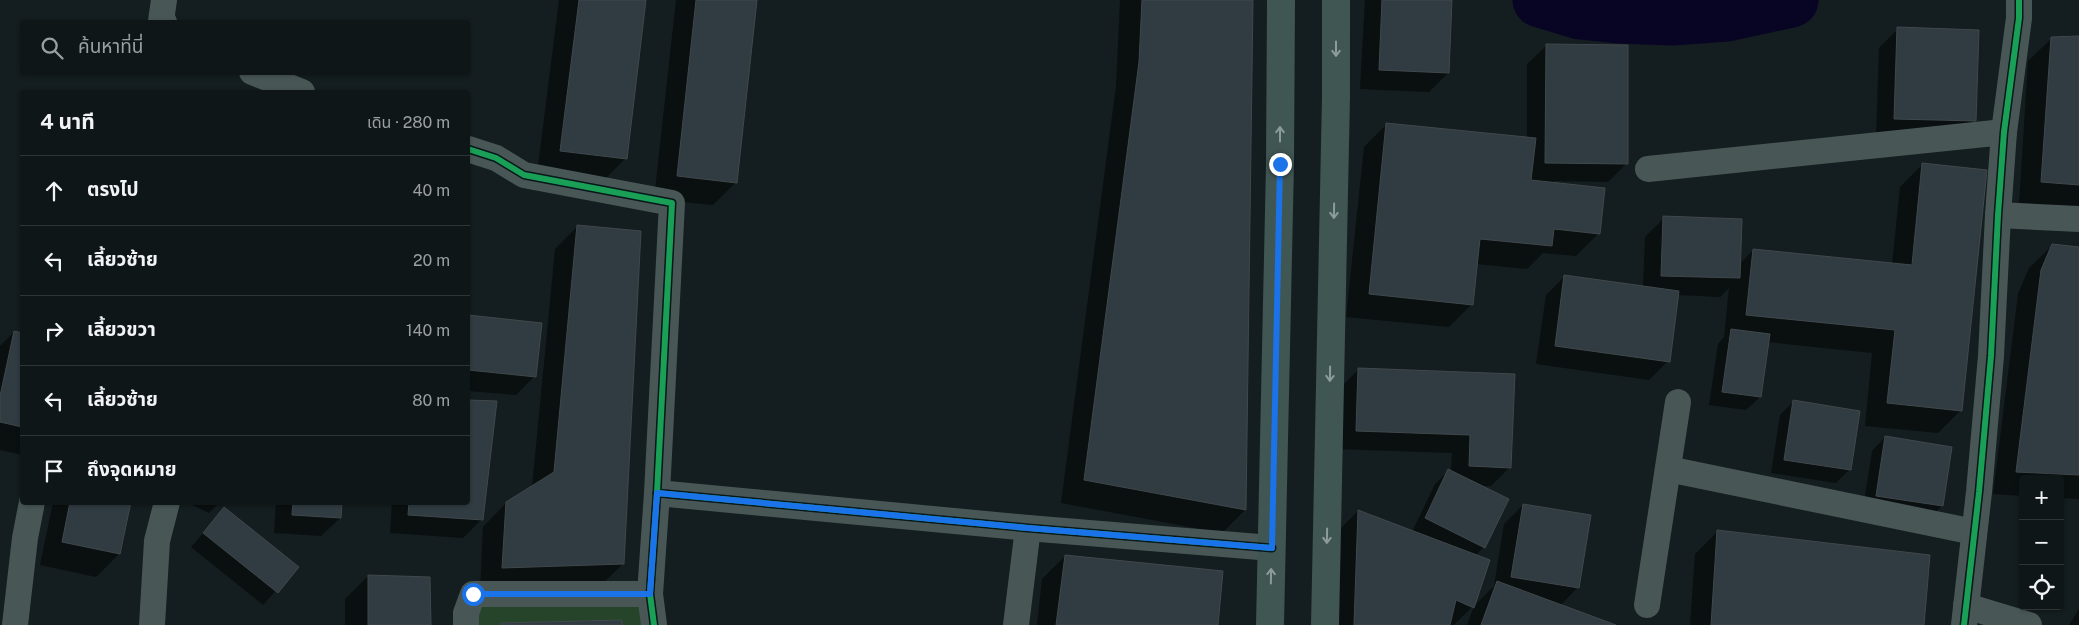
<!DOCTYPE html>
<html lang="th">
<head>
<meta charset="utf-8">
<style>
	:root { --surface:#0f1617; --page:#1d2324; --text:#f1f3f6; --muted:#9b9fa1; --line:#2f3536 }
	body { margin:0; font-family:"Public Sans","Noto Sans Thai",sans-serif; background:var(--page); color:var(--text) }
	.controls { position:absolute; right:15px; bottom:15px; display:grid; overflow:hidden; border-radius:5px; box-shadow:0 1px 4px #0004 }
	.controls button { width:45px; height:45px; display:grid; place-items:center; padding:0; border:0; border-bottom:1px solid var(--line); background:var(--surface); color:var(--text); font:25px sans-serif }
	.stop { position:absolute; width:15px; height:15px; margin:-11px; border:4px solid #1a73e8; border-radius:50%; background:#fff }
	.stop.end { background:#1a73e8; border-color:#fff; box-shadow:0 1px 5px #0008 }
	.list { margin:0; padding:0; list-style:none }
	h2 { display:flex; justify-content:space-between; align-items:center; height:65px; margin:0; padding:0 20px; font-size:21px }
	h2 small { font-size:16px; font-weight:400; color:var(--muted) }
	.list li { display:grid; grid-template-columns:32px 1fr auto; gap:15px; align-items:center; box-sizing:border-box; height:70px; padding:0 20px; border-top:1px solid var(--line) }
	.list b { display:block; font-size:19px; white-space:nowrap }
	.list em { font-size:16px; font-style:normal; color:var(--muted) }
	.icon { flex:none; width:28px; height:28px; fill:none; stroke:currentColor; stroke-width:2; stroke-linecap:round; stroke-linejoin:round }
	.map { position:relative; flex:none; width:2079px; height:625px; overflow:hidden }
	.search { position:absolute; background:var(--surface); box-shadow:0 1px 4px #0004; left:20px; top:20px; width:450px; height:55px; display:flex; align-items:center; gap:12px; box-sizing:border-box; padding:0 18px; border-radius:5px; color:var(--muted); font-size:19px }
	.panel { position:absolute; background:var(--surface); box-shadow:0 1px 4px #0004; left:20px; top:90px; width:450px; height:415px; border-radius:5px }
	.map>svg:first-child { display:block }
</style>
</head>
<body>
<div class="map">
<svg width="2079" height="625" viewBox="0 0 2079 625">
	<rect width="100%" height="100%" fill="#141d1f"/>
	<polygon fill="#25442a" points="473,594 650,594 654,625 466,625"/>
	<g fill="#0007">
		<polygon points="559,0 645,0 626,158 602,182 537,174"/>
		<polygon points="676,0 756,0 736,182 713,205 654,199"/>
		<polygon points="1120,0 1252,0 1245,510 1222,533 1061,503 1116,86"/>
		<polygon points="1365,0 1451,0 1448,73 1429,92 1360,89"/>
		<polygon points="1898,29 1974,121 1955,140 1876,137 1879,48"/>
		<polygon points="2079,37 2079,209 2019,204 2028,61 2052,38"/>
		<polygon points="1546,46 1627,163 1608,182 1554,181 1599,233 1576,256 1543,253 1527,269 1476,264 1472,304 1449,327 1346,317 1364,147 1387,124 1527,138 1527,64"/>
		<polygon points="1923,164 1961,410 1938,433 1865,426 1872,353 1767,342 1760,397 1746,410 1709,405 1718,344 1724,337 1729,288 1720,297 1678,295 1668,361 1649,380 1536,364 1546,295 1565,276 1643,287 1645,237 1664,218 1740,264 1753,250 1892,264 1900,187"/>
		<polygon points="578,226 623,564 599,587 480,591 483,527 506,503 532,487 555,249"/>
		<polygon points="2053,245 2079,249 2079,499 2060,498 2060,479 2023,479 2023,496 1993,494 2018,294 2029,268"/>
		<polygon points="468,316 541,324 535,376 516,395 468,391"/>
		<polygon points="14,332 22,334 22,455 0,450 0,346"/>
		<polygon points="1359,369 1513,375 1510,467 1491,486 1481,486 1484,547 1475,556 1472,607 1454,625 1332,625 1335,534 1358,511 1412,532 1435,484 1449,470 1451,471 1452,453 1337,449 1340,388"/>
		<polygon points="468,401 495,402 482,519 463,538 390,533 392,502 468,502"/>
		<polygon points="1794,401 1849,470 1836,483 1771,473 1780,415"/>
		<polygon points="1885,437 1942,506 1928,519 1863,509 1872,451"/>
		<polygon points="53,502 130,502 119,554 96,577 40,565"/>
		<polygon points="186,502 220,502 209,513"/>
		<polygon points="276,502 341,502 340,518 321,536 274,533"/>
		<polygon points="1523,505 1578,587 1560,606 1612,625 1467,625 1474,606 1494,586 1504,524"/>
		<polygon points="224,509 297,567 263,605 191,547"/>
		<polygon points="1718,531 1923,625 1690,625 1695,554"/>
		<polygon points="1065,556 1217,625 1037,625 1042,579"/>
		<polygon points="368,576 430,625 345,625 345,599"/>
		<polygon points="2079,609 2079,625 2069,625"/>
	</g>
	<g fill="none" stroke-linecap="round" stroke-linejoin="round">
		<polyline stroke="#080524" stroke-width="55" points="1540,0 1580,12 1619,16 1672,18 1726,14 1791,0"/>
	</g>
	<g fill="#303c42" stroke="#41484b">
		<polygon points="579,0 646,0 627,159 560,151"/>
		<polygon points="696,0 757,0 737,183 677,176"/>
		<polygon points="1142,0 1253,0 1246,510 1084,480 1139,62"/>
		<polygon points="1382,0 1452,0 1449,73 1379,70"/>
		<polygon points="1897,27 1979,30 1976,121 1894,119"/>
		<polygon points="2079,36 2079,185 2041,182 2051,37"/>
		<polygon points="1546,44 1628,45 1628,164 1545,163"/>
		<polygon points="1386,123 1536,138 1531,180 1605,188 1600,234 1554,229 1552,246 1480,239 1473,305 1369,294"/>
		<polygon points="1922,163 1987,170 1962,411 1887,403 1895,330 1746,315 1753,249 1912,265"/>
		<polygon points="1663,216 1742,219 1740,278 1661,276"/>
		<polygon points="577,225 641,231 624,564 502,568 506,502 554,472"/>
		<polygon points="2052,244 2079,247 2079,475 2016,472 2041,270"/>
		<polygon points="1564,275 1679,291 1670,362 1555,346"/>
		<polygon points="468,315 542,323 536,377 468,370"/>
		<polygon points="1731,329 1770,334 1761,397 1722,392"/>
		<polygon points="14,331 22,333 22,427 0,422 0,396"/>
		<polygon points="1358,368 1515,374 1511,468 1469,466 1470,435 1356,431"/>
		<polygon points="468,400 497,401 483,520 408,515 409,502 468,502"/>
		<polygon points="1793,400 1860,411 1851,470 1784,460"/>
		<polygon points="1885,436 1952,447 1943,506 1876,496"/>
		<polygon points="1448,469 1509,499 1485,548 1425,518"/>
		<polygon points="70,502 131,502 120,554 62,542"/>
		<polygon points="293,502 342,502 341,518 292,515"/>
		<polygon points="1523,504 1591,515 1579,588 1511,577"/>
		<polygon points="224,507 299,567 278,593 203,533"/>
		<polygon points="1358,510 1490,560 1474,608 1456,600 1450,625 1354,625"/>
		<polygon points="1717,530 1930,555 1924,625 1711,625"/>
		<polygon points="1065,555 1223,571 1218,625 1056,625"/>
		<polygon points="368,575 430,577 431,625 368,625"/>
		<polygon points="1497,581 1616,625 1481,625"/>
		<polygon points="622,620 622,625 501,625 501,623"/>
	</g>
	<g fill="none" stroke-linecap="round" stroke-linejoin="round">
		<g stroke="#485756" stroke-width="26">
			<polyline points="164,22 161,21 164,0"/>
			<polyline points="252,72 302,92"/>
			<polyline points="468,149 496,158 524,175 672,203 657,493 650,594 654,625"/>
			<polyline points="1648,169 2004,132"/>
			<polyline points="1998,215 2079,219"/>
			<polyline points="1668,469 1974,532"/>
			<polyline points="657,493 1028,528 1272,548"/>
			<polyline points="1647,605 1678,402"/>
			<polyline points="1966,606 2029,625"/>
			<polyline points="15,625 25,538 32,502"/>
			<polyline points="152,625 157,541 167,502"/>
			<polyline points="466,625 466,613 473,594 650,594"/>
			<polyline points="1016,625 1028,528"/>
			<polyline points="1964,625 1979,492 1991,356 1998,215 2004,132 2019,18 2019,0"/>
		</g>
		<g stroke="#405653" stroke-width="28">
			<polyline points="1270,625 1280,164 1281,0"/>
			<polyline points="1325,625 1336,96 1336,0"/>
		</g>
		<g stroke="#07171a" stroke-width="9">
			<g id="cycleway">
				<polyline points="468,149 496,158 524,175 672,203 657,493 650,594 654,625"/>
				<polyline points="657,493 1028,528 1272,548"/>
				<polyline points="1964,625 1979,492 1991,356 1998,215 2004,132 2019,18 2019,0"/>
			</g>
		</g>
		<use href="#cycleway" stroke="#1a9f57" stroke-width="6"/>
	</g>
	<defs><path id="oneway-shaft" d="M-6 0H5M1.5-3L5.5 0L1.5 3" fill="none" stroke-width="1.6" stroke-linecap="round" stroke-linejoin="round" transform="scale(1.25)"/></defs>
	<g stroke="#8c9c9b">
		<use href="#oneway-shaft" transform="translate(1336 49) rotate(90)"/>
		<use href="#oneway-shaft" transform="translate(1280 134) rotate(-90)"/>
		<use href="#oneway-shaft" transform="translate(1334 211) rotate(91)"/>
		<use href="#oneway-shaft" transform="translate(1330 374) rotate(91)"/>
		<use href="#oneway-shaft" transform="translate(1327 536) rotate(91)"/>
		<use href="#oneway-shaft" transform="translate(1271 576) rotate(-89)"/>
	</g>
	<g fill="none" stroke-linecap="round" stroke-linejoin="round">
		<polyline stroke="#1a73e8" stroke-width="6" points="473,594 650,594 657,493 1028,528 1272,548 1280,164"/>
	</g>
</svg>
<div class="controls">
<button>+</button>
<button>−</button>
<button><svg class="icon" aria-label="locate" viewBox="0 0 24 24"><circle cx="12" cy="12" r="6"/><path d="M12 2v4M12 18v4M2 12h4M18 12h4"/></svg></button>
</div>
<div class="stop" style="left:473px;top:594px"></div>
<div class="stop end" style="left:1280px;top:164px"></div>
<div class="search"><svg class="icon" aria-label="search" viewBox="0 0 24 24"><circle cx="10" cy="10" r="6"/><path d="M15 15l6 6"/></svg>ค้นหาที่นี่</div>
<section class="panel">
<h2>4 นาที<small>เดิน · 280 m</small></h2>
<ul class="list">
<li><svg class="icon" aria-label="ahead" viewBox="0 0 24 24"><path d="M12 20V5M6 11l6-6 6 6"/></svg><div><b>ตรงไป</b></div><em>40 m</em></li>
<li><svg class="icon" aria-label="left" viewBox="0 0 24 24"><path d="M17 20v-9H6M10 6l-5 5 5 5"/></svg><div><b>เลี้ยวซ้าย</b></div><em>20 m</em></li>
<li><svg class="icon" aria-label="right" viewBox="0 0 24 24"><path d="M7 20v-9h11M14 6l5 5-5 5"/></svg><div><b>เลี้ยวขวา</b></div><em>140 m</em></li>
<li><svg class="icon" aria-label="left" viewBox="0 0 24 24"><path d="M17 20v-9H6M10 6l-5 5 5 5"/></svg><div><b>เลี้ยวซ้าย</b></div><em>80 m</em></li>
<li><svg class="icon" aria-label="arrive" viewBox="0 0 24 24"><path d="M6 21V4h12l-3 4 3 4H6"/></svg><div><b>ถึงจุดหมาย</b></div></li>
</ul>
</section>
</div>
</body>
</html>
